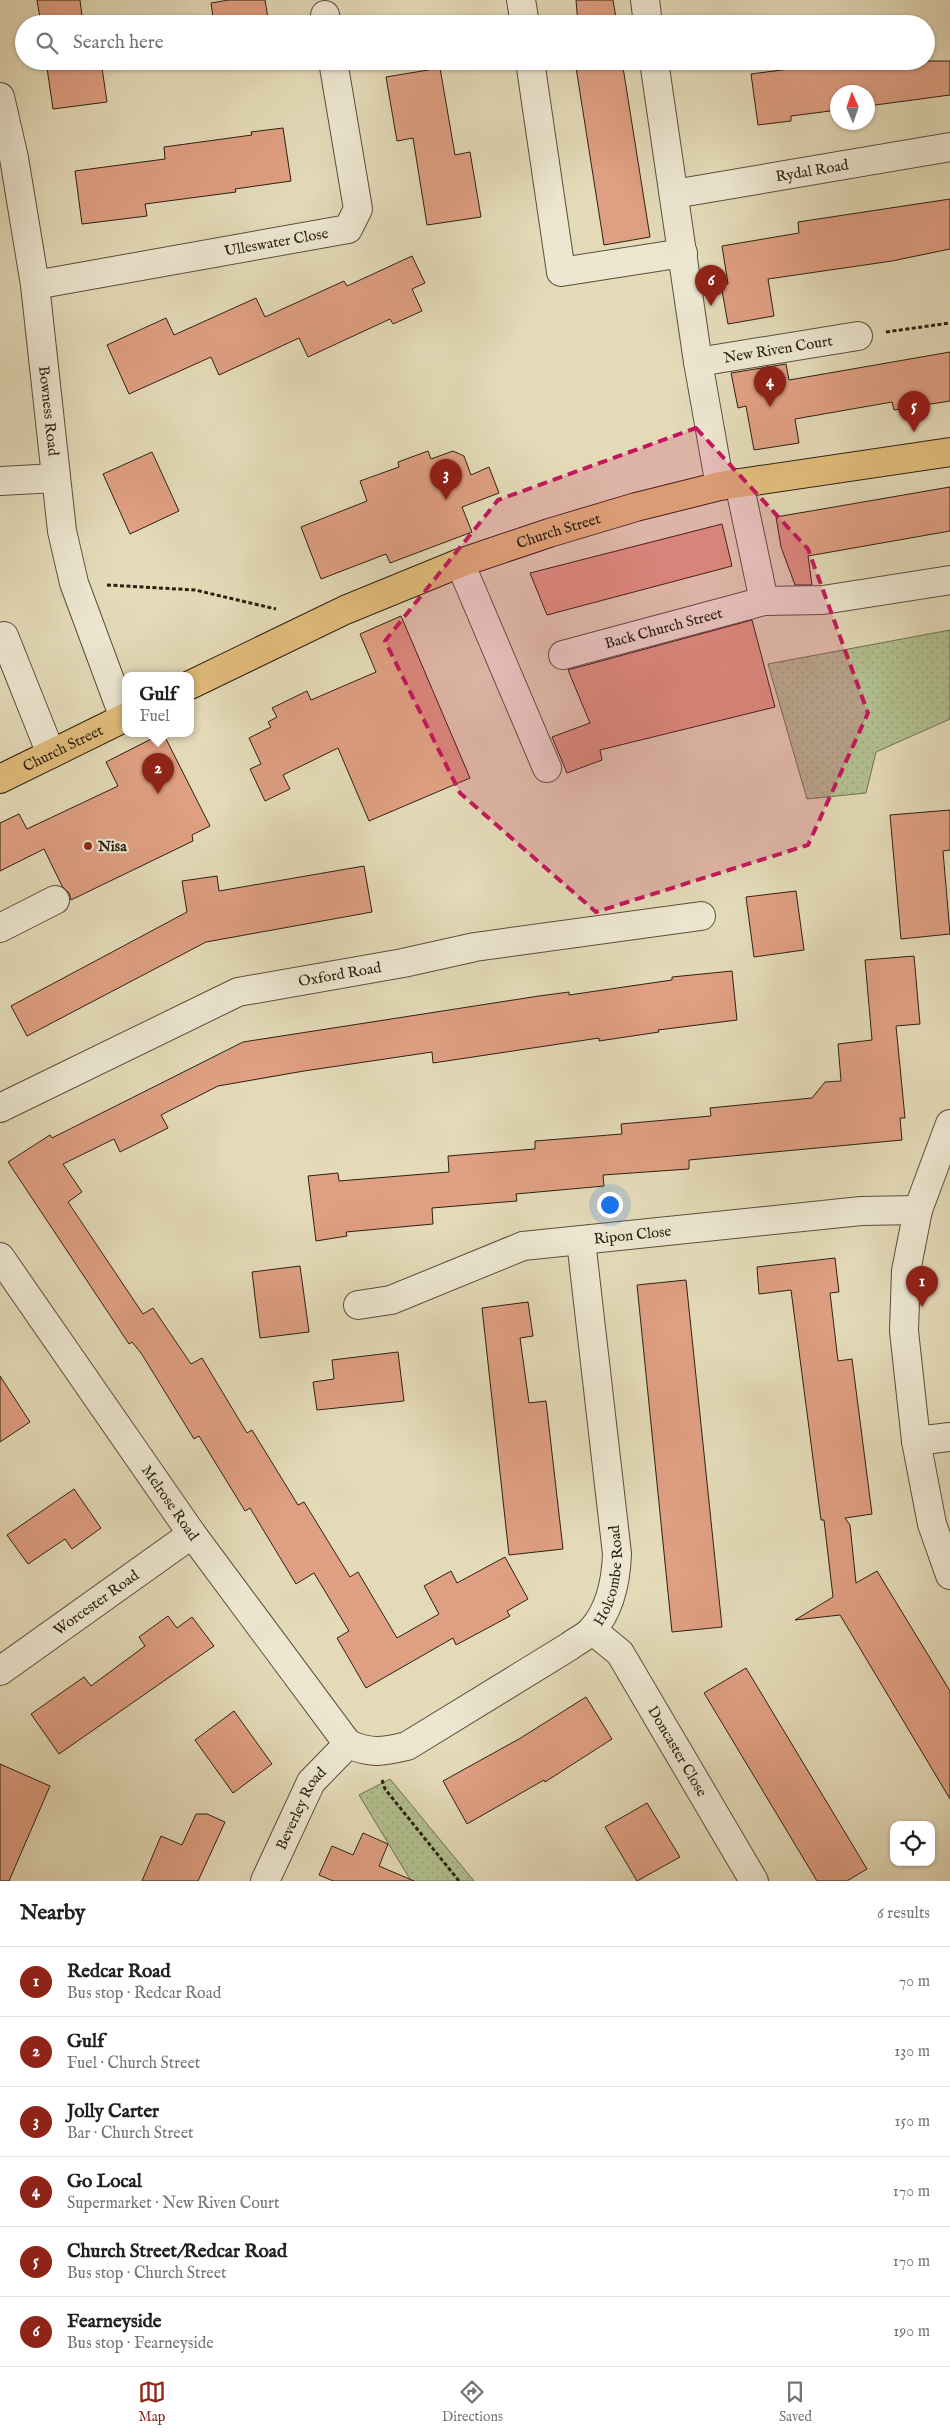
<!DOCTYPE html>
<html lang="en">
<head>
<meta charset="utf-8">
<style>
	:root { --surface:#fff; --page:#f2f2f2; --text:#202124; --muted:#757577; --line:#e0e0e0; --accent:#8f2418 }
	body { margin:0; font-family:"IM FELL English",serif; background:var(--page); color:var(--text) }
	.controls { position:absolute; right:15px; bottom:15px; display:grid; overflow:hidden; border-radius:10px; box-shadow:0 1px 4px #0004 }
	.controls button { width:45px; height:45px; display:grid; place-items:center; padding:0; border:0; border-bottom:1px solid var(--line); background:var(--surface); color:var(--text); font:25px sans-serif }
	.compass { position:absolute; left:830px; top:85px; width:45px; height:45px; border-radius:50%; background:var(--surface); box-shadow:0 1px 4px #0004; rotate:358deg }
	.you { position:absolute; left:609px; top:1204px; width:18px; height:18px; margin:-12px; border:4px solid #fff; border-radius:50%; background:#1a73e8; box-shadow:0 0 0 8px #1a73e833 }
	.badge { display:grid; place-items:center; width:32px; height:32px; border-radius:50%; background:var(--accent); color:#fff; font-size:16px; font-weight:700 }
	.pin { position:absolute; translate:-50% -41px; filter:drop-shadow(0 1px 2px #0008) }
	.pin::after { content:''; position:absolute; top:26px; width:18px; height:15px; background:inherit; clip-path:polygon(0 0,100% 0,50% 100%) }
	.popup { position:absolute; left:122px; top:672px; width:72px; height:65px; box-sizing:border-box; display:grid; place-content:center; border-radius:10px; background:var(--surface); filter:drop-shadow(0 1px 4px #0005); font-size:16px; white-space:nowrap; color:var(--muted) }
	.popup b { font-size:19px; color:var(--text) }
	.popup::after { content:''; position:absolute; left:50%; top:100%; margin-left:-10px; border:10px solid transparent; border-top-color:var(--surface) }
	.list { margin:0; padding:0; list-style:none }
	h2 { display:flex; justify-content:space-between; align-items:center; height:65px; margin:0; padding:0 20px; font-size:21px }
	h2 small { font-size:16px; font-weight:400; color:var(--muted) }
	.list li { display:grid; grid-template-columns:32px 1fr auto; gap:15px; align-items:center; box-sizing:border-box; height:70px; padding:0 20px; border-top:1px solid var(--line) }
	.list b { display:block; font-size:19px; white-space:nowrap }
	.list p { margin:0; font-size:16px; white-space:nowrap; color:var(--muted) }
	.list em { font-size:16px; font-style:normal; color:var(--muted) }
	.icon { flex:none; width:28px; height:28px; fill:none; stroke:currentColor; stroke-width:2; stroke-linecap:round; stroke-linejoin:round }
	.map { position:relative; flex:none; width:950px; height:1881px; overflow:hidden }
	.search { position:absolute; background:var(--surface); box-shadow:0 1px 4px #0004; left:15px; right:15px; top:15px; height:55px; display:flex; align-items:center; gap:12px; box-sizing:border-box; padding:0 18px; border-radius:28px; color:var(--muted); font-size:19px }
	.sheet { height:485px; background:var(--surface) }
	nav { display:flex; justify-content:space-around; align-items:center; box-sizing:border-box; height:70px; border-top:1px solid var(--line); background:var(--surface); font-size:14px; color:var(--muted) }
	nav a { display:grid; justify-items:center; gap:2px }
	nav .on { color:var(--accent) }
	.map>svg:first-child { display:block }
</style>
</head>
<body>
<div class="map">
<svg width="950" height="1881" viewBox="0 0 950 1881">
	<defs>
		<pattern id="grass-dots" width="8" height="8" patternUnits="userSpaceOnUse" patternTransform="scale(1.25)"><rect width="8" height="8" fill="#b2c090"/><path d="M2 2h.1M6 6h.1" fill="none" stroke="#99a57b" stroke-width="1.8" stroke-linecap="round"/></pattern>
	</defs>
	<rect width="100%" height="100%" fill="#e4dab8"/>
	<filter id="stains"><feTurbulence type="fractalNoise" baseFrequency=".004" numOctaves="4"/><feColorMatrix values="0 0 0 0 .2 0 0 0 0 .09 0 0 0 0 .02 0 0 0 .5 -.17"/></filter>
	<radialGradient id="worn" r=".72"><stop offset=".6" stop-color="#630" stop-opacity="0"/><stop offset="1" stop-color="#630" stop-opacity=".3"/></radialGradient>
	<g fill="url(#grass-dots)" stroke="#707051">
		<polygon points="950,630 950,719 876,752 866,793 807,799 768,664"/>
		<polygon points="390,1779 474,1881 411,1881 359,1795"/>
	</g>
	<g fill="#df9f82" stroke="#2d2112">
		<polygon points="37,0 80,0 83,24 41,24"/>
		<polygon points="229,0 265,0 269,24 214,24 211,3"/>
		<polygon points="576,0 613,0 617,24 578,24"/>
		<polygon points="46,61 101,61 107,102 53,109"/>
		<polygon points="221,61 257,61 222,67"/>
		<polygon points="575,61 622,61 650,237 604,245"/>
		<polygon points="804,61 950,61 950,95 868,106 868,92 838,92 838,110 791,116 791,121 758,125 751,74 805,67"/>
		<polygon points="440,68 455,155 470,152 481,217 427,225 413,138 397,141 386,77"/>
		<polygon points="283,128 291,181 235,189 236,192 145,204 147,216 82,224 75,171 165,159 164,147 252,135 251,132"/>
		<polygon points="950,199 950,249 892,261 768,279 774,316 728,324 721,285 728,284 722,246 799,233 798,222"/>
		<polygon points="412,256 425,283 412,289 422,311 393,324 390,319 308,357 299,338 219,375 211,357 129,394 107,345 166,318 174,335 256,298 265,317 344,281 347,286"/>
		<polygon points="950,352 950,401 894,410 892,402 795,419 799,443 754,450 746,406 738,408 731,373 786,364 789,380"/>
		<polygon points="428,451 431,459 453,451 464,456 471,475 489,467 499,493 462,507 472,532 390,563 386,554 321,579 301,527 367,501 360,481 399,467 398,462"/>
		<polygon points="152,452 179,511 130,534 103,474"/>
		<polygon points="950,487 950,531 808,556 812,585 795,585 781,547 776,517"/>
		<polygon points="722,524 732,566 547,615 530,573"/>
		<polygon points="401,616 470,778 369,821 338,748 283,775 290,789 265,801 250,769 261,764 249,738 271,727 268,722 277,717 272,708 307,691 311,700 376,672 360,634"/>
		<polygon points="752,620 775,707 600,750 602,760 567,773 552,737 590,723 568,670"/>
		<polygon points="163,733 210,826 192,835 193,841 71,900 69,893 62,886 44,849 0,871 0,823 19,814 27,829 118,786 106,762"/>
		<polygon points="950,810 950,850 943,851 950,934 901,939 890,815"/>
		<polygon points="364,866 372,912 206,942 27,1036 11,1006 187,912 182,881 217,876 219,891"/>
		<polygon points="796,891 804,950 754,957 746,897"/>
		<polygon points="914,956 920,1024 896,1026 905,1118 900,1118 902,1140 689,1160 689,1169 603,1175 604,1186 516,1194 517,1201 432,1208 433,1224 346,1232 347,1236 316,1241 308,1176 338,1173 339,1181 449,1172 448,1156 535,1149 535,1141 622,1134 621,1124 711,1116 710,1108 812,1098 825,1082 841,1081 838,1044 872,1040 865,960"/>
		<polygon points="732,971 737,1020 658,1030 659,1032 599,1041 599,1038 433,1063 432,1052 304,1071 218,1086 161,1115 168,1128 120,1152 114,1139 63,1164 82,1192 68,1202 143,1314 153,1308 191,1364 202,1358 247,1433 252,1430 298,1505 304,1502 350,1577 358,1572 397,1638 439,1614 424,1586 451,1571 457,1583 505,1557 528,1599 507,1611 510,1616 456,1645 453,1638 366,1688 337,1638 349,1631 314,1573 296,1584 250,1508 245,1511 199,1436 194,1439 141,1353 132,1342 129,1344 8,1162 50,1135 52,1138 243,1042 539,996 569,992 569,995 672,980 672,977"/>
		<polygon points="835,1258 839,1292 830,1293 838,1361 852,1359 872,1514 845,1518 850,1525 856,1583 877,1571 950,1691 950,1799 840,1615 795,1620 833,1597 824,1520 821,1520 791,1290 759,1294 757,1267"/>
		<polygon points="300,1266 309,1332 260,1338 252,1272"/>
		<polygon points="686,1280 722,1627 672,1632 637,1285"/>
		<polygon points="528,1302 533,1336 520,1338 529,1403 546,1401 563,1549 509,1555 482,1308"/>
		<polygon points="398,1352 404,1401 317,1410 313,1382 334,1379 332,1360"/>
		<polygon points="0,1376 30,1422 0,1442"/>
		<polygon points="74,1489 101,1528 72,1549 65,1539 28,1564 7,1535"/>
		<polygon points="168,1616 177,1628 192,1617 214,1646 59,1754 31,1714 84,1677 91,1686 145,1646 139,1637"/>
		<polygon points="746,1668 867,1869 847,1881 817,1881 704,1693"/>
		<polygon points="586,1697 612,1739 545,1782 544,1780 467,1824 443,1781 519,1739"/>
		<polygon points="234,1711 272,1764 233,1793 195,1740"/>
		<polygon points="0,1764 50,1786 9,1881 0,1881"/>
		<polygon points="647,1803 680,1857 637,1881 605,1827"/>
		<polygon points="196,1814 207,1814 225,1822 198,1881 142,1881 161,1836 182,1845"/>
		<polygon points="363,1833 388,1844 379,1866 414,1881 333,1881 319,1875 332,1846 353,1855"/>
	</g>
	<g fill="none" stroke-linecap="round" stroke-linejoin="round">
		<g stroke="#5b4f3c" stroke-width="30">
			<g id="minor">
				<polyline points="521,0 525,24"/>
				<polyline points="645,0 648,24"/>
				<polyline points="325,15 327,24"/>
				<polyline points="530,61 561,272 683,253"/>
				<polyline points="654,61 698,362 720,486"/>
				<path id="s1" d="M0,97l14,61 21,127 27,246 12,52 50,135"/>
				<path id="s2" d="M674,194l276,-47"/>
				<path id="s3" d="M35,285l313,-56 10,-20 -25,-148"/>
				<path id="s4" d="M698,362l160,-26"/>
				<polyline points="0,481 56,478"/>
				<polyline points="739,483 764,601"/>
				<polyline points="460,563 547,768"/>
				<polyline points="0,637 4,636 51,754"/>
				<path id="s5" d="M563,655l201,-54 59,-1 127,-20"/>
				<polyline points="0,928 55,900"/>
				<path id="s6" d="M0,1108l238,-116 165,-29 72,-16 226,-31"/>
				<polyline points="950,1124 918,1210 906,1271 904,1331 916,1441 932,1524 950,1575"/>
				<path id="s7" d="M0,1257l192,277 156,210"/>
				<path id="s8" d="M358,1305l33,-5 132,-54 338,-35 57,-1"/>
				<polyline points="916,1441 950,1437"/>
				<path id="s9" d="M592,1630l28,23 134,228"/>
				<path id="s10" d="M0,1671l192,-137"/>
				<path id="s11" d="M348,1744c24,10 34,8 59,2l163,-100c6,-5 16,-9 22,-16 18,-20 24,-50 25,-76l-36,-313"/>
				<path id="s12" d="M265,1881l46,-99 37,-38"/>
			</g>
		</g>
		<g stroke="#2d2112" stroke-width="30">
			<g id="major">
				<path id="s13" d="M190,685l155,-75 115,-47 89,-30 87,-26 84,-21 230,-34"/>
				<path id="s14" d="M0,779l126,-62"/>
			</g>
		</g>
		<g stroke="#2d2112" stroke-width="3" stroke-dasharray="4 2.5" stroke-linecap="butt">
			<polyline points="886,332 950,323"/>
			<polyline points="107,585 195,590 276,609"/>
			<polyline points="382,1780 385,1789 459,1881"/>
		</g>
		<use href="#minor" stroke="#ede7d1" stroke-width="28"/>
		<use href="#major" stroke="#e2bd7c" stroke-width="28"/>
	</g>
	<path fill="#c2185b" fill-opacity="0.2" stroke="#c2185b" stroke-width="4" stroke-dasharray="10 6" stroke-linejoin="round" d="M696,428l112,121 60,164 -60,132 -212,67 -136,-119 -75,-152 113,-141z"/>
	<circle fill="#8f2418" stroke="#ede7d1" stroke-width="2" cx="88" cy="846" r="5"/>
	<g text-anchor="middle" stroke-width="4" stroke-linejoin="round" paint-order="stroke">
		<g font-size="15" fill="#2d2112" stroke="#ede7d1">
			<text dy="5" stroke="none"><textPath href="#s2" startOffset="140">Rydal Road</textPath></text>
			<text dy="5" stroke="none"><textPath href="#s3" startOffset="245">Ulleswater Close</textPath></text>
			<text dy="5" stroke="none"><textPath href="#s4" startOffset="81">New Riven Court</textPath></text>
			<text dy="5" stroke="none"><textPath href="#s1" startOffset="318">Bowness Road</textPath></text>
			<text dy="5" stroke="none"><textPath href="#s13" startOffset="400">Church Street</textPath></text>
			<text dy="5" stroke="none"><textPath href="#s5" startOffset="104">Back Church Street</textPath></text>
			<text dy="5" stroke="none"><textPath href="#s14" startOffset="70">Church Street</textPath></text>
			<text dy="5" stroke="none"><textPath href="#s6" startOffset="368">Oxford Road</textPath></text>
			<text dy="5" stroke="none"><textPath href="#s8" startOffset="286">Ripon Close</textPath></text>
			<text dy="5" stroke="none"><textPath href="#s7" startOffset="299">Melrose Road</textPath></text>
			<text dy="5" stroke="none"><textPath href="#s11" startOffset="338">Holcombe Road</textPath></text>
			<text dy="5" stroke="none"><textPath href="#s10" startOffset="118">Worcester Road</textPath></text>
			<text dy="5" stroke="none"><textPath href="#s9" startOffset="150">Doncaster Close</textPath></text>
			<text dy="5" stroke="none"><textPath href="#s12" startOffset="81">Beverley Road</textPath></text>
		</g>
		<g font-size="15" font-weight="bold" fill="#2d2112" stroke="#ede7d1" text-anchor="start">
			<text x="98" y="851">Nisa</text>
		</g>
	</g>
	<rect width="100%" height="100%" filter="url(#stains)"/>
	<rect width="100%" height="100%" fill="url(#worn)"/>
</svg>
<div class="controls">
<button><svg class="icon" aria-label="locate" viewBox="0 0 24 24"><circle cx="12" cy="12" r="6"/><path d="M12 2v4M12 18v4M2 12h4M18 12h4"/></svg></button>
</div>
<svg class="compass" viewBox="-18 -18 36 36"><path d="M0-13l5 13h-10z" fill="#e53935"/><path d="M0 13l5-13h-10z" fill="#757577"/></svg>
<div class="you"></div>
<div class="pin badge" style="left:922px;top:1307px">1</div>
<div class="pin badge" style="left:158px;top:794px">2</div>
<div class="popup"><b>Gulf</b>Fuel</div>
<div class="pin badge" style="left:446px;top:500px">3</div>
<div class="pin badge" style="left:770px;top:407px">4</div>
<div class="pin badge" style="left:914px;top:432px">5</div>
<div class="pin badge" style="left:711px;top:306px">6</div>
<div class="search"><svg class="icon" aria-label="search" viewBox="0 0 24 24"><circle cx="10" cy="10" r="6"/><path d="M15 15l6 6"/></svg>Search here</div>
</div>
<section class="sheet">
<h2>Nearby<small>6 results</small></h2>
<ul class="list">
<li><span class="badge">1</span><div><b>Redcar Road</b><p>Bus stop · Redcar Road</p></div><em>70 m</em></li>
<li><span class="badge">2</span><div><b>Gulf</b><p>Fuel · Church Street</p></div><em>130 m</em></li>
<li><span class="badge">3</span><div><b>Jolly Carter</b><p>Bar · Church Street</p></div><em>150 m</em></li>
<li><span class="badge">4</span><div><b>Go Local</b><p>Supermarket · New Riven Court</p></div><em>170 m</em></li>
<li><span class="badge">5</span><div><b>Church Street/Redcar Road</b><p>Bus stop · Church Street</p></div><em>170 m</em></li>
<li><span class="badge">6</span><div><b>Fearneyside</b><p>Bus stop · Fearneyside</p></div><em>190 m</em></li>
</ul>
</section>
<nav>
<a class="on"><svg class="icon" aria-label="map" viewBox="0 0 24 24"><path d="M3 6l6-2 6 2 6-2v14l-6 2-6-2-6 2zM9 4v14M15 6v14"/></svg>Map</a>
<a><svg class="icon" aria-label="directions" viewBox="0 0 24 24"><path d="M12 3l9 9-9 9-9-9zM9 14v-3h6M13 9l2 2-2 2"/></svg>Directions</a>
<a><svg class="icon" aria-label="saved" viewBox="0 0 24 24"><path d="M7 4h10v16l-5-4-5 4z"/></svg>Saved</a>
</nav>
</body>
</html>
